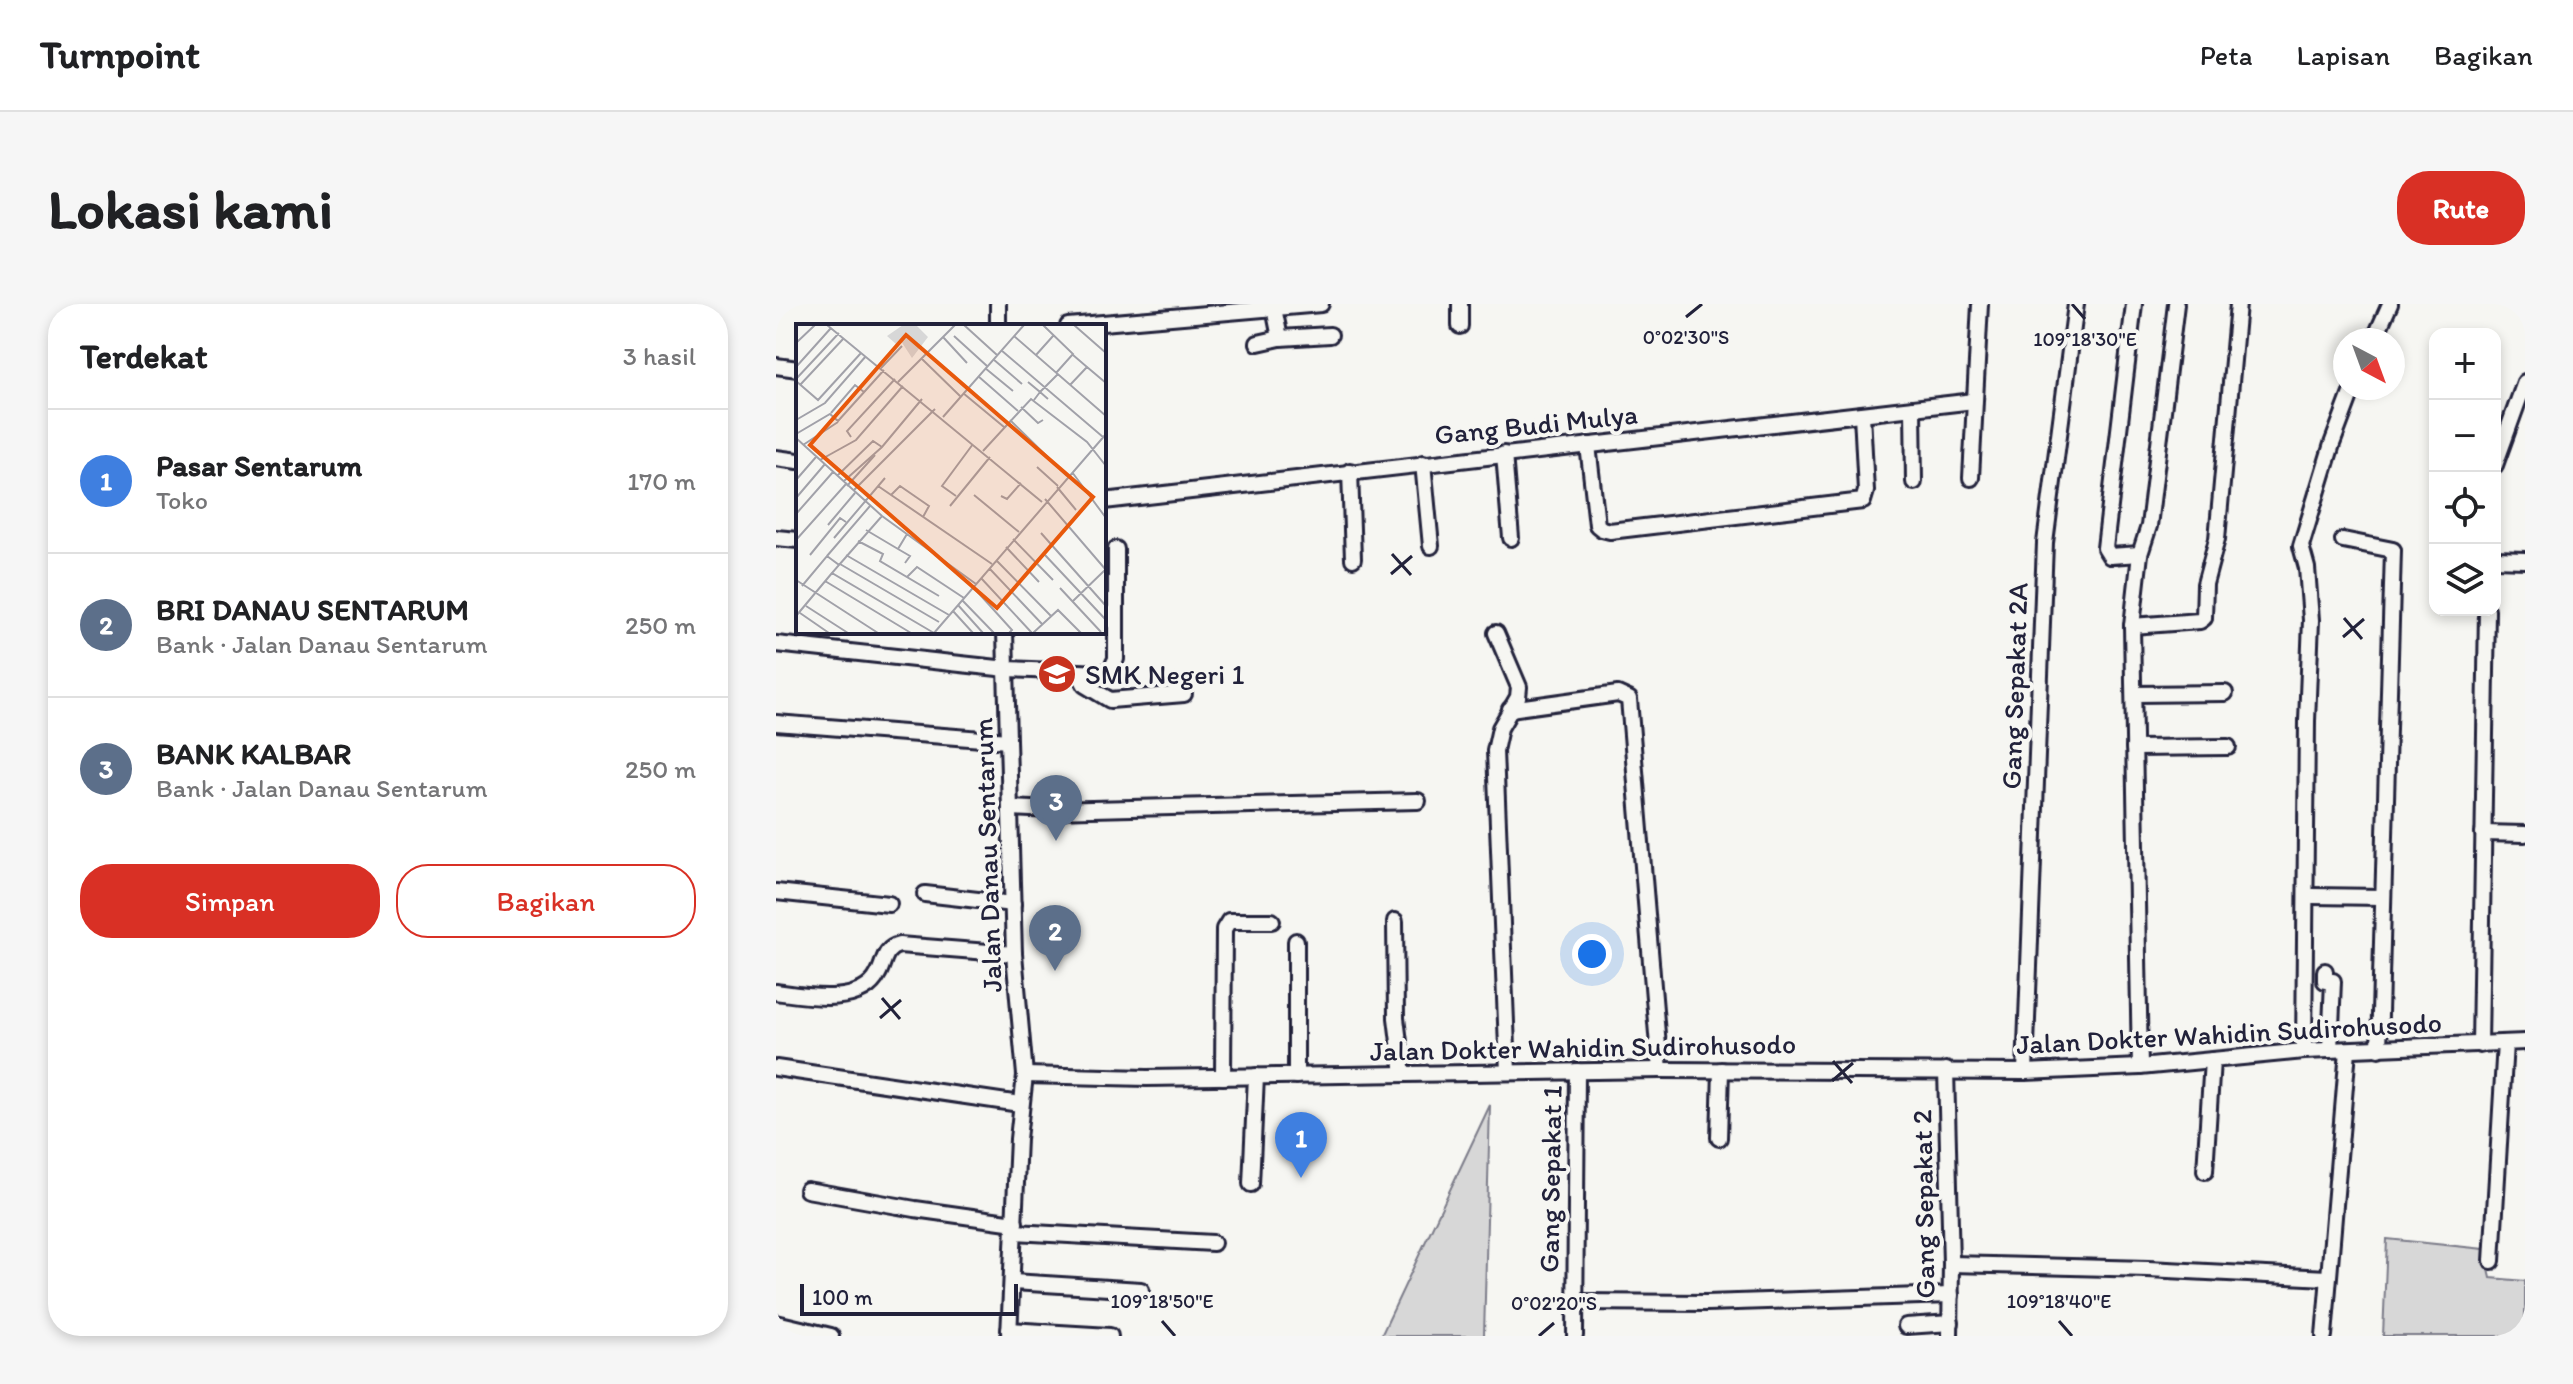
<!DOCTYPE html>
<html lang="id">
<head>
<meta charset="utf-8">
<style>
	:root { --surface:#fff; --page:#f6f6f6; --text:#202124; --muted:#757577; --line:#e0e0e0; --accent:#d93025 }
	body { margin:0; font-family:Itim,sans-serif; background:var(--page); color:var(--text) }
	.controls { position:absolute; right:24px; top:24px; display:grid; overflow:hidden; border-radius:16px; box-shadow:0 4px 12px #0003 }
	.controls button { width:72px; height:72px; display:grid; place-items:center; padding:0; border:0; border-bottom:2px solid var(--line); background:var(--surface); color:var(--text); font:40px sans-serif }
	.compass { position:absolute; left:1557px; top:24px; width:72px; height:72px; border-radius:50%; background:var(--surface); box-shadow:0 4px 12px #0003; rotate:139deg }
	.scale { position:absolute; left:24px; bottom:20px; width:218px; box-sizing:border-box; padding-left:8px; border:4px solid #22223b; border-top:0; font-size:22px; line-height:28px; white-space:nowrap; color:#22223b; -webkit-text-stroke:6px #f6f6f2; paint-order:stroke }
	.you { position:absolute; left:816px; top:650px; width:28px; height:28px; margin:-20px; border:6px solid #fff; border-radius:50%; background:#1a73e8; box-shadow:0 0 0 12px #1a73e833 }
	.badge { display:grid; place-items:center; width:52px; height:52px; border-radius:50%; background:var(--accent); color:#fff; font-size:26px; font-weight:700 }
	.pin { position:absolute; translate:-50% -66px; filter:drop-shadow(0 2px 4px #0008) }
	.pin::after { content:''; position:absolute; top:42px; width:28px; height:24px; background:inherit; clip-path:polygon(0 0,100% 0,50% 100%) }
	.list { margin:0; padding:0; list-style:none }
	h2 { display:flex; justify-content:space-between; align-items:center; height:104px; margin:0; padding:0 32px; font-size:34px }
	h2 small { font-size:26px; font-weight:400; color:var(--muted) }
	.list li { display:grid; grid-template-columns:52px 1fr auto; gap:24px; align-items:center; box-sizing:border-box; height:144px; padding:0 32px; border-top:2px solid var(--line) }
	.list b { display:block; font-size:30px; white-space:nowrap }
	.list p { margin:0; font-size:26px; white-space:nowrap; color:var(--muted) }
	.list em { font-size:26px; font-style:normal; color:var(--muted) }
	.actions { display:flex; gap:16px; padding:24px 32px }
	.actions a { flex:1; padding:18px 0; border:2px solid var(--accent); border-radius:32px; text-align:center; font-size:28px; color:var(--accent) }
	.actions .main { background:var(--accent); color:#fff }
	.icon { flex:none; width:44px; height:44px; fill:none; stroke:currentColor; stroke-width:2; stroke-linecap:round; stroke-linejoin:round }
	.map { position:relative; flex:none; width:1749px; height:1032px; overflow:hidden; border-radius:32px }
	header { display:flex; align-items:center; gap:48px; box-sizing:border-box; height:112px; padding:0 40px; background:var(--surface); border-bottom:2px solid var(--line) }
	header strong { font-size:38px }
	nav { display:flex; gap:44px; margin-inline-start:auto; font-size:28px }
	.intro { display:flex; align-items:center; justify-content:space-between; box-sizing:border-box; height:192px; padding:0 48px }
	h1 { margin:0; font-size:56px }
	.button { padding:20px 36px; border-radius:32px; background:var(--accent); color:#fff; font-size:28px; font-weight:700 }
	main { display:flex; gap:48px; padding:0 48px }
	aside { flex:1; background:var(--surface); border-radius:32px; box-shadow:0 4px 12px #0003 }
	.map>svg:first-child { display:block }
</style>
</head>
<body>
<header>
<strong>Turnpoint</strong>
<nav><a>Peta</a><a>Lapisan</a><a>Bagikan</a></nav>
</header>
<div class="intro"><h1>Lokasi kami</h1><a class="button">Rute</a></div>
<main>
<aside>
<h2>Terdekat<small>3 hasil</small></h2>
<ul class="list">
<li><span class="badge" style="background:#3f7fe0">1</span><div><b>Pasar Sentarum</b><p>Toko</p></div><em>170 m</em></li>
<li><span class="badge" style="background:#5c6f8a">2</span><div><b>BRI DANAU SENTARUM</b><p>Bank · Jalan Danau Sentarum</p></div><em>250 m</em></li>
<li><span class="badge" style="background:#5c6f8a">3</span><div><b>BANK KALBAR</b><p>Bank · Jalan Danau Sentarum</p></div><em>250 m</em></li>
</ul>
<div class="actions"><a class="main">Simpan</a><a>Bagikan</a></div>
</aside>
<div class="map">
<svg width="1749" height="1032" viewBox="0 0 1749 1032">
	<rect width="100%" height="100%" fill="#f6f6f2"/>
	<filter id="ink" filterUnits="userSpaceOnUse"><feTurbulence type="fractalNoise" baseFrequency=".0125" numOctaves="2"/><feDisplacementMap in="SourceGraphic" scale="16" xChannelSelector="R" yChannelSelector="G"/><feConvolveMatrix kernelMatrix="1 2 1 2 8 2 1 2 1" color-interpolation-filters="sRGB"/></filter>
	<g filter="url(#ink)">
		<g fill="#d7d7d7" stroke="#7c7c89" stroke-width="2">
			<polygon points="714,801 708,1032 605,1032"/>
			<polygon points="1611,935 1708,945 1715,974 1749,977 1749,1032 1607,1032"/>
		</g>
		<g fill="none" stroke-linecap="round" stroke-linejoin="round">
			<g stroke="#22223b" stroke-width="20">
				<g id="minor">
					<polyline points="222,0 222,22"/>
					<polyline points="1358,0 1329,244 1334,252 1364,250"/>
					<polyline points="498,4 504,34 554,31"/>
					<polyline points="292,22 545,0"/>
					<polyline points="684,22 684,0"/>
					<polyline points="1598,36 1614,0"/>
					<polyline points="482,39 504,34"/>
					<polyline points="0,62 22,65"/>
					<polyline points="1137,104 1138,178"/>
					<polyline points="812,141 821,221 826,225 834,227 1087,197 1090,187 1086,110"/>
					<polyline points="728,150 735,234"/>
					<polyline points="0,154 22,157"/>
					<polyline points="647,159 655,242"/>
					<polyline points="1719,161 1749,78"/>
					<polyline points="574,167 577,255"/>
					<polyline points="1195,174 1204,0"/>
					<polyline points="328,197 1198,97"/>
					<polyline points="0,234 22,236"/>
					<polyline points="1567,236 1617,246 1603,745"/>
					<polyline points="1719,255 1749,256"/>
					<polyline points="1356,322 1424,317 1428,314 1429,280 1441,235 1462,0"/>
					<polyline points="229,328 238,650 249,771 242,835 233,1032"/>
					<polyline points="720,329 743,383 742,393 724,424 719,447 732,768"/>
					<polyline points="0,340 231,365 327,369 335,365 340,355 340,245"/>
					<polyline points="302,368 309,381 334,396 408,390"/>
					<polyline points="1358,390 1449,389"/>
					<polyline points="734,405 842,390 853,395 884,766"/>
					<polyline points="0,419 232,437"/>
					<polyline points="1358,444 1452,443"/>
					<polyline points="234,504 276,506 642,497"/>
					<polyline points="1707,529 1749,530"/>
					<polyline points="0,588 113,600"/>
					<polyline points="149,590 237,600"/>
					<polyline points="1536,592 1607,593"/>
					<polyline points="619,617 620,714 627,770"/>
					<polyline points="1549,667 1549,677 1557,677 1554,746"/>
					<path d="M0,688c29,4 86,15 102,-18 7,-12 5,-25 21,-29l115,9"/>
					<polyline points="1704,741 1711,306"/>
					<polyline points="1528,747 1531,417 1535,316 1531,264 1525,242 1556,140 1577,84"/>
					<polyline points="1364,763 1356,322 1364,250 1373,222 1400,0"/>
					<polyline points="0,764 244,800"/>
					<polyline points="1170,766 1175,960 1174,1032"/>
					<polyline points="1249,768 1269,239 1300,0"/>
					<polyline points="249,771 371,774 884,766 1249,768 1364,763 1528,747 1749,738"/>
					<polyline points="520,772 520,637"/>
					<polyline points="447,773 448,625 453,617 496,617"/>
					<polyline points="943,834 945,766"/>
					<polyline points="1429,867 1436,756"/>
					<polyline points="475,880 480,772"/>
					<polyline points="31,886 139,905 239,919"/>
					<polyline points="239,928 437,939"/>
					<polyline points="1716,957 1729,739"/>
					<polyline points="1175,960 1372,965 1551,974"/>
					<polyline points="237,978 365,986"/>
					<polyline points="799,998 931,999 1175,991"/>
					<polyline points="0,1019 55,1032"/>
					<polyline points="1130,1022 1175,1019"/>
					<polyline points="233,1026 334,1032"/>
					<polyline points="799,1032 801,767"/>
					<polyline points="1548,1032 1572,746"/>
				</g>
			</g>
			<use href="#minor" stroke="#f6f6f2" stroke-width="14"/>
		</g>
	</g>
	<path fill="none" stroke="#22223b" stroke-width="3" d="M1296,0l13,15M910,13l16,-13M616,250l19,21M615,270l21,-18M1568,314l18,21M1567,333l21,-18M106,694l18,21M104,714l21,-18M1057,757l19,22M1056,777l21,-18M386,1017l13,15M1283,1017l13,15M763,1032l15,-13"/>
	<defs>
		<g id="school-disc" transform="scale(2)"><circle r="9.5" fill="#c8321e" stroke="#f6f6f2"/><path d="M0-5L7-2L0 1L-7-2ZM-4 1L0 2.5L4 1V4Q0 6-4 4Z" fill="#fff"/></g>
	</defs>
	<g fill-rule="evenodd">
		<use href="#school-disc" x="281" y="370"/>
	</g>
	<g text-anchor="middle" stroke-width="8" stroke-linejoin="round" paint-order="stroke">
		<g font-size="28" fill="#22223b" stroke="#f6f6f2">
			<text transform="translate(760 120) rotate(-6)" y="10">Gang Budi Mulya</text>
			<text transform="translate(1238 382) rotate(-88)" y="10">Gang Sepakat 2A</text>
			<text transform="translate(211 551) rotate(-92)" y="10">Jalan Danau Sentarum</text>
			<text transform="translate(1453 729) rotate(-3)" y="10">Jalan Dokter Wahidin Sudirohusodo</text>
			<text transform="translate(807 743) rotate(-1)" y="10">Jalan Dokter Wahidin Sudirohusodo</text>
			<text transform="translate(774 875) rotate(-89)" y="10">Gang Sepakat 1</text>
			<text transform="translate(1147 900) rotate(-91)" y="10">Gang Sepakat 2</text>
		</g>
		<g font-size="28" fill="#22223b" stroke="#f6f6f2" text-anchor="start">
			<text x="309" y="380">SMK Negeri 1</text>
		</g>
	</g>
	<g transform="translate(20 20)">
		<rect width="310" height="310" fill="#f6f6f2"/>
		<path d="M107,1h13l12,12 -16,21 -11,-17 -5,3 -9,-8z" fill="#d7d7d7"/>
		<path fill="none" stroke="#a1a1a9" stroke-width="2" d="M31,1l215,177M168,1l33,30M247,1l30,29 -17,19M278,1l32,28M158,12l33,30M218,12l92,80M147,13l24,26M0,19l19,-18M205,26l102,87M240,31l17,-19M126,35l38,37M197,35l29,25M0,43l35,-39M291,43l19,16M85,44l21,-22M189,44l28,23M182,52l40,35M0,55l43,-46M0,57l22,19 43,-47M102,58l57,-57M232,58l12,10 -6,8M4,61l44,-47M274,61l17,-18 -14,-12M167,69l41,34M252,75l-8,-7 18,-18M225,83l17,16 5,-3M35,89l24,-28 9,7M147,93l81,-92M0,96l29,-17 41,-47M214,96l57,56M0,110l34,-20 8,7 46,-51M55,113l-4,-6 48,-52M0,114l86,78 94,68M7,121l35,-23M187,127l48,-52 56,43 19,24M24,136l36,-20 47,-54M241,143l21,19M276,148l34,46M41,152l36,-35 9,6M0,156l20,-23M48,157l38,-34 40,-48M51,162l28,-31M82,162l114,78M261,163l19,23M57,167l82,-82M95,171l9,-9 29,20 -6,11M178,171l45,37M160,172l-14,-10 31,-42M205,172l6,3 14,-16M0,174l29,-34M249,175l61,71M154,182l40,-49M0,190l37,-42M32,201l27,-32M70,206l32,19M245,209l65,73M38,214l51,-60M217,215l40,41M0,216l50,-56M62,217l25,13 -3,7 59,35M210,223l33,35M14,231l30,-37 6,4M50,231l103,60M249,231l61,65M31,232l43,-50M200,236l55,56M109,239l5,-7 -12,-7 9,-15M44,240l99,58M43,241l43,-49M193,244l53,56M111,253l10,-10 47,31M185,254l51,55M0,256l82,53M29,257l86,52M6,262l25,-30 12,9 -7,8 102,60M177,263l39,43 -3,3M264,264l41,44M166,276l32,33M277,277l33,-32M162,281l25,28M10,282l42,27M157,287l20,22M4,289l29,20M0,292l36,-43M138,309l172,-199M237,309l25,-23 23,23"/>
		<path fill="#e8590c" fill-opacity="0.15" stroke="#e8590c" stroke-width="4" d="M110,11l187,162 -96,111 -187,-163z"/>
		<rect width="310" height="310" fill="none" stroke="#22223b" stroke-width="4"/>
	</g>
	<g font-size="20" text-anchor="middle" fill="#22223b" stroke="#f6f6f2" stroke-width="8" stroke-linejoin="round" paint-order="stroke">
		<text x="910" y="40">0°02'30"S</text>
		<text x="1309" y="42">109°18'30"E</text>
		<text x="386" y="1004">109°18'50"E</text>
		<text x="1283" y="1004">109°18'40"E</text>
		<text x="778" y="1006">0°02'20"S</text>
	</g>
</svg>
<div class="controls">
<button>+</button>
<button>−</button>
<button><svg class="icon" aria-label="locate" viewBox="0 0 24 24"><circle cx="12" cy="12" r="6"/><path d="M12 2v4M12 18v4M2 12h4M18 12h4"/></svg></button>
<button><svg class="icon" aria-label="layers" viewBox="0 0 24 24"><path d="M12 4l9 5-9 5-9-5zM3 14l9 5 9-5"/></svg></button>
</div>
<svg class="compass" viewBox="-18 -18 36 36"><path d="M0-13l5 13h-10z" fill="#e53935"/><path d="M0 13l5-13h-10z" fill="#757577"/></svg>
<div class="scale">100 m</div>
<div class="you"></div>
<div class="pin badge" style="left:525px;top:874px;background:#3f7fe0">1</div>
<div class="pin badge" style="left:279px;top:667px;background:#5c6f8a">2</div>
<div class="pin badge" style="left:280px;top:537px;background:#5c6f8a">3</div>
</div>
</main>
</body>
</html>
